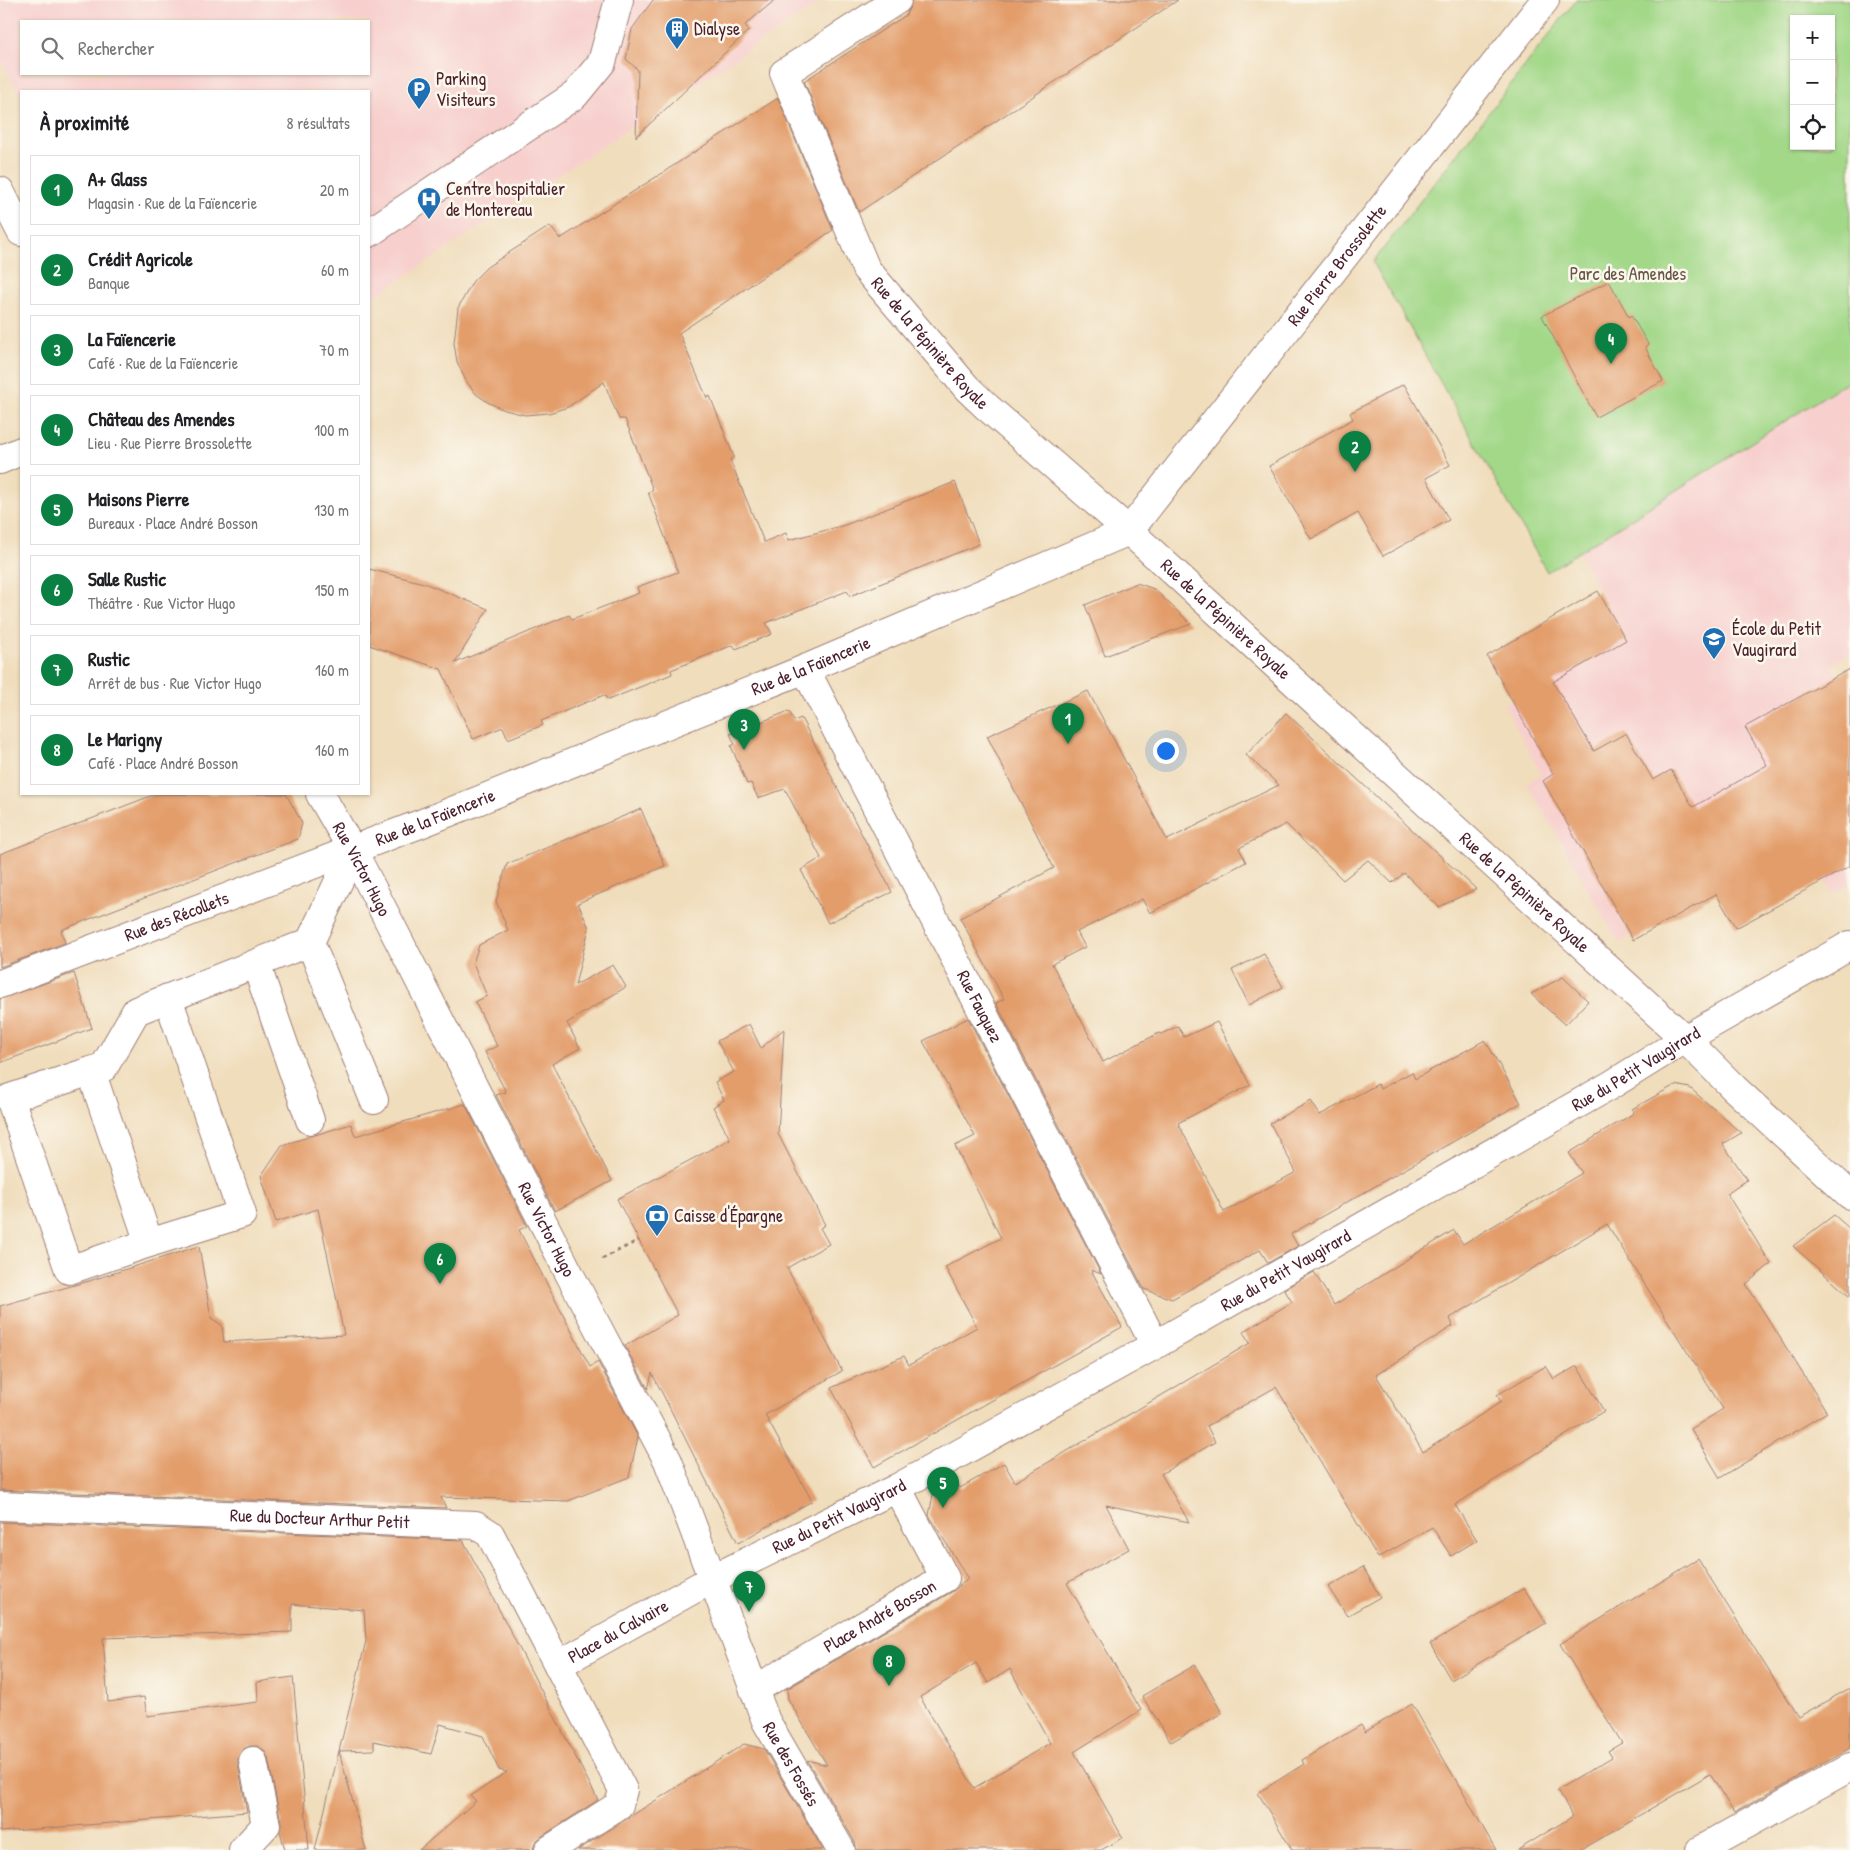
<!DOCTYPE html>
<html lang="fr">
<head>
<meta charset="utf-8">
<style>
	:root { --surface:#fff; --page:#f2f2f2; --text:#202124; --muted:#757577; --line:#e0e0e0; --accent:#0b8043 }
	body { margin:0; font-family:"Patrick Hand",sans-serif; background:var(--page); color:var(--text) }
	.controls { position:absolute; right:15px; top:15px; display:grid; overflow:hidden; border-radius:0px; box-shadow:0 1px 4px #0004 }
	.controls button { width:45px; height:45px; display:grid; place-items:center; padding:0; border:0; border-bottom:1px solid var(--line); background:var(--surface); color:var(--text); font:25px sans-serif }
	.you { position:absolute; left:1165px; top:750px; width:18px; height:18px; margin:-12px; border:4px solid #fff; border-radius:50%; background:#1a73e8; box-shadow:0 0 0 8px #1a73e833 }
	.badge { display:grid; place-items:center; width:32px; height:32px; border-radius:50%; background:var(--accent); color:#fff; font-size:16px; font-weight:700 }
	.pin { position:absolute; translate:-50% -41px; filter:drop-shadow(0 1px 2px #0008) }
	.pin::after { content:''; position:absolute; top:26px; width:18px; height:15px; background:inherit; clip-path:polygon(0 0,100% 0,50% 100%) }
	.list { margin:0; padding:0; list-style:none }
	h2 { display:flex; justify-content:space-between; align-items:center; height:65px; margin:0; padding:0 20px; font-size:21px }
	h2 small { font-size:16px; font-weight:400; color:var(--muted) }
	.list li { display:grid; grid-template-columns:32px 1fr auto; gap:15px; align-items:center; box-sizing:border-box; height:70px; margin:0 10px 10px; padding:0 10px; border:1px solid var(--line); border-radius:0px }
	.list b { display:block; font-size:19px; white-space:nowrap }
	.list p { margin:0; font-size:16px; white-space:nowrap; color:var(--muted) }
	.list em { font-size:16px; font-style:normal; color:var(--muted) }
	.icon { flex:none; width:28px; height:28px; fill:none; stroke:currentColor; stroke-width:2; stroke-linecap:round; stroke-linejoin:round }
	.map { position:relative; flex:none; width:1850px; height:1850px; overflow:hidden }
	.search { position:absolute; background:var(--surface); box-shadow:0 1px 4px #0004; left:20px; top:20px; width:350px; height:55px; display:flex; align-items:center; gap:12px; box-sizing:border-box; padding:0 18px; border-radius:0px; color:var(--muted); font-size:19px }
	.panel { position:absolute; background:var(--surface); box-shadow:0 1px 4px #0004; left:20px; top:90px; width:350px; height:705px; border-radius:0px }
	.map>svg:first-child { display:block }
</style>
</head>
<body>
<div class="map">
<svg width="1850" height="1850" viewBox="0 0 1850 1850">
	<rect width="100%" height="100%" fill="#fbf7ec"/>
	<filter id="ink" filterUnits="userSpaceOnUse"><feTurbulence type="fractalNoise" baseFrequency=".02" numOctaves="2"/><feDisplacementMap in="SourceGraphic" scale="10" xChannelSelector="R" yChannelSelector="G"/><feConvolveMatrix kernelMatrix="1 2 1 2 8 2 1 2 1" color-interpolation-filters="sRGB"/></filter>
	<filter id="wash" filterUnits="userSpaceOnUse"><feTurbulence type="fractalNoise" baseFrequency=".0096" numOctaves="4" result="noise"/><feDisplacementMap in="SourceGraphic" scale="20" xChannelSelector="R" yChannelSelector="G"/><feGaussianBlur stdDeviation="1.12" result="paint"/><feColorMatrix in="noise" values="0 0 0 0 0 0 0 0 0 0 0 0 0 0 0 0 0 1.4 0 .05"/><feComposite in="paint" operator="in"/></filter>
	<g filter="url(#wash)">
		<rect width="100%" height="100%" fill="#f0ddbc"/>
		<g fill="#f7d0ce" fill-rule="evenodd">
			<path d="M0,0h824l-455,300v-209h-348v6l-21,-40zM21,21h348v53h-348z"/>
			<polygon points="1850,380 1850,653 1831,666 1850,702 1850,884 1833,894 1820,872 1731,880 1619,943 1527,783 1541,774 1504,704 1626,639 1578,552"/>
		</g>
		<path fill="#a3d889" stroke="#767c5a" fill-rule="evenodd" d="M1576,0h274v380l-303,192 -174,-310zM1794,19h37v127h-37z"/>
		<g id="blocks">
			<g fill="#e39d6b" fill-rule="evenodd">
				<polygon points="653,0 775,0 745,25 749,30 636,137 638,70 626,59 632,29"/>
				<polygon points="912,0 1178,0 859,212 804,81 906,15"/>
				<polygon points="778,98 833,230 679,333 707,398 710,396 734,457 730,460 764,542 786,533 789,540 845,525 955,482 979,544 850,596 847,591 766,623 772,634 736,649 733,645 671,670 672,674 608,700 604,695 541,721 543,725 508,739 503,727 473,739 441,669 369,645 369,569 424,583 488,609 455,663 569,615 572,619 639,593 637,587 678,572 648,492 653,490 625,419 619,419 604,382 568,407 549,413 525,415 505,410 489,403 476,394 466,381 457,362 454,343 458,308 473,281 487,267 550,226 560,239"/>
				<polygon points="1609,281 1629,317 1631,315 1648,344 1645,347 1663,381 1596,417 1542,316"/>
				<polygon points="1404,384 1450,465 1426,478 1449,520 1383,556 1358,513 1311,539 1269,466 1353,419 1350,413"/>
				<polygon points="1137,583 1154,589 1191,624 1105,656 1085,605"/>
				<polygon points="1598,591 1626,640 1553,682 1594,751 1626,733 1653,780 1671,770 1693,807 1767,765 1745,727 1850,669 1850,866 1736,928 1716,894 1633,940 1543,781 1553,774 1487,656"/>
				<polygon points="1088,691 1167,840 1279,785 1246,755 1286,713 1476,889 1439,907 1404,873 1392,883 1368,860 1343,880 1286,824 1239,848 1246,862 1150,913 1142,899 1077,932 1085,947 1052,964 1103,1062 1159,1033 1161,1034 1178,1026 1184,1037 1217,1022 1250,1085 1178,1123 1224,1212 1296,1172 1270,1123 1311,1101 1320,1115 1378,1084 1380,1089 1412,1072 1415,1079 1485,1040 1521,1103 1291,1234 1298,1246 1268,1263 1260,1250 1172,1299 1144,1289 996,1003 1004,999 960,918 1054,868 987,736"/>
				<polygon points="789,711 794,721 801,718 892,892 828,923 801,870 821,858 785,789 758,798 751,783 747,784 731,746 735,744 730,734"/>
				<polygon points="156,794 286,794 302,823 298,839 61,930 65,943 0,967 0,854"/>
				<polygon points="641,809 665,866 578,903 589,928 575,985 613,965 626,987 567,1023 580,1048 552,1064 612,1181 555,1211 496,1095 506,1092 485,1052 497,1046 475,1002 487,996 473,963 479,945 508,930 496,901 507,864"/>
				<polygon points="1264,954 1283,987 1249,1005 1232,970"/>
				<polygon points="74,973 92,1028 0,1063 0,999"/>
				<polygon points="1563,977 1588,1001 1565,1025 1531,994"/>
				<polygon points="968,1018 1101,1274 1091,1270 1122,1327 874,1467 831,1388 904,1356 909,1365 977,1327 945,1267 1001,1238 955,1146 975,1136 923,1041"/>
				<polygon points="749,1024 761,1048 784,1029 778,1134 825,1225 820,1228 829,1244 787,1268 842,1371 765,1415 812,1501 738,1543 652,1373 648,1389 625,1346 678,1315 617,1199 730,1139 713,1107 724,1100 715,1082 734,1072 717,1041"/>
				<path d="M1675,1085l15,3 51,45 -18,11 24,36 -20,14 44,70 -25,20 81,128 -107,66 -29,-49 32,-20 -116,-185 -157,94 3,8 -77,49 47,77 78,-50 -4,-7 49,-29 8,13 23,-13 27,45 -149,94 22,35 -26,16 -19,-29 -54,31 -102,-171 -69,39 8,16 -54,32 28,48 -83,-17 23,44 -62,34 74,127 -67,42 49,86 -22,12h-244l-2,-8 -48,-82 20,5 -39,-66 -1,-10 166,-98 15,-12 -39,-64 6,-30 18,-10 7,13 44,-25 11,19 235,-139 -7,-11 49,-30 -8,-13 30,-17 20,33 120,-75 9,14 119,-71 -13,-20 65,-40 -2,-4zM976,1663l12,20 22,-14 40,74 -76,45 -54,-91z"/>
				<polygon points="465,1104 527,1226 519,1230 590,1367 598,1362 638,1437 629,1477 568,1501 441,1497 446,1508 0,1490 0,1306 89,1281 199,1246 211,1318 222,1325 224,1342 344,1335 318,1209 276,1222 261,1176 282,1145 351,1124 355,1136"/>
				<polygon points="1834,1215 1850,1229 1850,1297 1793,1246"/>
				<polygon points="0,1522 463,1540 598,1800 541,1837 535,1842 533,1850 419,1850 476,1801 471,1796 507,1772 499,1770 483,1736 440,1724 431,1754 374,1741 374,1750 339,1751 366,1641 364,1610 292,1604 292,1632 103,1638 108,1702 144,1697 147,1716 258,1702 257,1682 293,1677 309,1850 285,1850 280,1831 281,1822 268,1758 264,1750 257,1746 250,1746 242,1750 238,1757 238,1764 247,1812 0,1832"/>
				<polygon points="1698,1559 1798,1717 1850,1688 1850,1748 1734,1813 1710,1774 1580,1850 1518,1850 1573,1816 1557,1790 1612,1757 1608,1751 1622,1743 1560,1644"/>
				<polygon points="1363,1567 1380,1597 1347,1616 1328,1587"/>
				<polygon points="1524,1588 1546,1623 1451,1680 1430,1644"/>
				<polygon points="1195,1665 1222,1713 1171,1742 1142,1696"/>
				<polygon points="1412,1704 1496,1850 1292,1850 1258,1793 1304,1764 1302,1760 1361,1725 1365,1732"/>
				<polygon points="744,1744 764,1749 823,1850 578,1850"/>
				<polygon points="339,1751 366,1850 315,1850"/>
			</g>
		</g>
	</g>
	<g filter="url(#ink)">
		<use href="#blocks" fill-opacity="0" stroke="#9d7e74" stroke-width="1"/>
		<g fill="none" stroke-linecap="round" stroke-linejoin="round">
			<g stroke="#9d7e74" stroke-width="30">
				<g id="minor">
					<path id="s1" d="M897,0l-113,73 82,196 101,119 20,19 142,124 556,508 49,49 116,107"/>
					<polyline points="0,191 21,232"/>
					<polyline points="369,233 575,95 602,62 619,0"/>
					<polyline points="0,460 21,451"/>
					<path id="s2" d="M805,669l350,676"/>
					<path id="s3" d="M320,794l33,57 217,424 98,186 98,260 75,129"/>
					<polyline points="310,942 374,1100"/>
					<polyline points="256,964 310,1120"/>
					<path id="s4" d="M0,984l420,-160 385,-155 324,-138 416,-531"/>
					<polyline points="91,1071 149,1243 69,1270 10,1098 91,1071 104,1067 136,1011 310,942 353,851"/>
					<polyline points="149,1243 242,1214 168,998"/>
					<path id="s5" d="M0,1506l476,19 14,9 133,256 -4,15 -70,45"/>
					<path id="s6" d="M558,1665l154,-86 185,-91 258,-143 456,-260 74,-46 165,-94"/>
					<path id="s7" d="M754,1690l191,-112 -48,-90"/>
					<polyline points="243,1850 266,1825 253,1761"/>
					<polyline points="1700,1850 1850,1767"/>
				</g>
			</g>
			<polyline stroke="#9d7e74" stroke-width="3" stroke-dasharray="4 4" stroke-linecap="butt" points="602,1259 639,1240"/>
			<use href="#minor" stroke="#fff" stroke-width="28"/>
		</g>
	</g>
	<defs>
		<g id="building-pin" transform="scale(1.25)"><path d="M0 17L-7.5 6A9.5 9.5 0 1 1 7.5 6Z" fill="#1f6fb2" stroke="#fbf7ec"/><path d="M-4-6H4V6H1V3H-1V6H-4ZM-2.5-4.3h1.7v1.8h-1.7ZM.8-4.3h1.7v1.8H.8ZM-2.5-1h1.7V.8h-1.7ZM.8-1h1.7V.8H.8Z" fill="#fff"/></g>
		<g id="parking-pin" transform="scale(1.25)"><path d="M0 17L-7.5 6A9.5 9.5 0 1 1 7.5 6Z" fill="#1f6fb2" stroke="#fbf7ec"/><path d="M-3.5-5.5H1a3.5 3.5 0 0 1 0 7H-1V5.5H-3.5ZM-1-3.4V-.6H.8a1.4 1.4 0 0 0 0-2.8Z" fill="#fff"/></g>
		<g id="hospital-pin" transform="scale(1.25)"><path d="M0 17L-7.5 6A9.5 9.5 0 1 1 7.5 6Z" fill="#1f6fb2" stroke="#fbf7ec"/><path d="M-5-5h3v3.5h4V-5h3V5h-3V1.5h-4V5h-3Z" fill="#fff"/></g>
		<g id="school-pin" transform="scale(1.25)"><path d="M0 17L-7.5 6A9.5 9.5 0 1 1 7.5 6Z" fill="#1f6fb2" stroke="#fbf7ec"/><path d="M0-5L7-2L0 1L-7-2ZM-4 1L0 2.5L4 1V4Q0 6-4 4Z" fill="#fff"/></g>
		<g id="bank-pin" transform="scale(1.25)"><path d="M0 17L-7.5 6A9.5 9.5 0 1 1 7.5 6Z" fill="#1f6fb2" stroke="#fbf7ec"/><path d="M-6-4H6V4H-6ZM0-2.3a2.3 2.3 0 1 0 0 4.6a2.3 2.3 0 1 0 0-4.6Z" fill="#fff"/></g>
	</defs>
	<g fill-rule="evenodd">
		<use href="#building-pin" x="677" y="29"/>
		<use href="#parking-pin" x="419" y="89"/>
		<use href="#hospital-pin" x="429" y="199"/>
		<use href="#school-pin" x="1714" y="639"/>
		<use href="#bank-pin" x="657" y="1216"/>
	</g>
	<g text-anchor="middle" stroke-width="5" stroke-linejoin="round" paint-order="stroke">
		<g font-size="18" fill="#4a1f2b" stroke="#fbf7ec" text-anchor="start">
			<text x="694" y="35">Dialyse</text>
			<text x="436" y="85">Parking<tspan x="436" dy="21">Visiteurs</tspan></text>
			<text x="446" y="195">Centre hospitalier<tspan x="446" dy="21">de Montereau</tspan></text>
			<text x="1732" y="635">École du Petit<tspan x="1732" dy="21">Vaugirard</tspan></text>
			<text x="674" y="1222">Caisse d'Épargne</text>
		</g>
		<g font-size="18" fill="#4a1f2b" stroke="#fbf7ec">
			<text dy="6" stroke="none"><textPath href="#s4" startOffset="1554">Rue Pierre Brossolette</textPath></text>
			<text dy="6" stroke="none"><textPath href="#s1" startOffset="445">Rue de la Pépinière Royale</textPath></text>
			<text dy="6" stroke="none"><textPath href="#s1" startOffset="850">Rue de la Pépinière Royale</textPath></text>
			<text dy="6" stroke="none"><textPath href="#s4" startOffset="871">Rue de la Faïencerie</textPath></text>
			<text dy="6" stroke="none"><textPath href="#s4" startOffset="466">Rue de la Faïencerie</textPath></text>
			<text dy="6" stroke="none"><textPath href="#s3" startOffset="86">Rue Victor Hugo</textPath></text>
			<text dy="6" stroke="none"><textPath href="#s1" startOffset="1255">Rue de la Pépinière Royale</textPath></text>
			<text dy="6" stroke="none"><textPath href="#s4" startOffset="189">Rue des Récollets</textPath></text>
			<text dy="6" stroke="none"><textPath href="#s2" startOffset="380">Rue Fauquez</textPath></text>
			<text dy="6" stroke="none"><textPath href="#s6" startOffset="1232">Rue du Petit Vaugirard</textPath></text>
			<text dy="6" stroke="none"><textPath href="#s3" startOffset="491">Rue Victor Hugo</textPath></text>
			<text dy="6" stroke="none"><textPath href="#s6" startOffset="828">Rue du Petit Vaugirard</textPath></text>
			<text dy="6" stroke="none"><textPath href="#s6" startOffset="318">Rue du Petit Vaugirard</textPath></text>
			<text dy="6" stroke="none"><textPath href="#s5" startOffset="320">Rue du Docteur Arthur Petit</textPath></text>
			<text dy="6" stroke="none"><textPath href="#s7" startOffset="146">Place André Bosson</textPath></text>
			<text dy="6" stroke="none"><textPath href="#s6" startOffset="69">Place du Calvaire</textPath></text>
			<text dy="6" stroke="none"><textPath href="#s3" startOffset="1080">Rue des Fossés</textPath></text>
		</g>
		<g font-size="18" fill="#655647" stroke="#fbf7ec">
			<text x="1628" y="280">Parc des Amendes</text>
		</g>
	</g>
</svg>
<div class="controls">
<button>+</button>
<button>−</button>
<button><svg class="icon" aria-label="locate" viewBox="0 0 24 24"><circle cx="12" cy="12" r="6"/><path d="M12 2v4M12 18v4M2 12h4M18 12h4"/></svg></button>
</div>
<div class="you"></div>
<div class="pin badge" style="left:1068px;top:744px">1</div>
<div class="pin badge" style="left:1355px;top:472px">2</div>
<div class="pin badge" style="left:744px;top:750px">3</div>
<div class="pin badge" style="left:1611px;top:364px">4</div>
<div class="pin badge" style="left:943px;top:1508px">5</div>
<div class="pin badge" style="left:440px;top:1284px">6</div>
<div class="pin badge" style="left:749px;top:1612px">7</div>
<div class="pin badge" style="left:889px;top:1686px">8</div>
<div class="search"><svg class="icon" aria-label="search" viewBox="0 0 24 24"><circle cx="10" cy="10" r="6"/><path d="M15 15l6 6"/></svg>Rechercher</div>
<section class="panel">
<h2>À proximité<small>8 résultats</small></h2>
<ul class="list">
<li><span class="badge">1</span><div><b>A+ Glass</b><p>Magasin · Rue de la Faïencerie</p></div><em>20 m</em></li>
<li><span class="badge">2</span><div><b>Crédit Agricole</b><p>Banque</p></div><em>60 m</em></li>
<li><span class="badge">3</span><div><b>La Faïencerie</b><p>Café · Rue de la Faïencerie</p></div><em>70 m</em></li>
<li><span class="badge">4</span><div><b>Château des Amendes</b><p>Lieu · Rue Pierre Brossolette</p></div><em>100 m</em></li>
<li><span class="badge">5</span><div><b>Maisons Pierre</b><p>Bureaux · Place André Bosson</p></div><em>130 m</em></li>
<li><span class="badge">6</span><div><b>Salle Rustic</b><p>Théâtre · Rue Victor Hugo</p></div><em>150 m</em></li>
<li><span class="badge">7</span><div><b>Rustic</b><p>Arrêt de bus · Rue Victor Hugo</p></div><em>160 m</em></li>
<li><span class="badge">8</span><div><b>Le Marigny</b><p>Café · Place André Bosson</p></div><em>160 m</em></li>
</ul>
</section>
</div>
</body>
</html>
